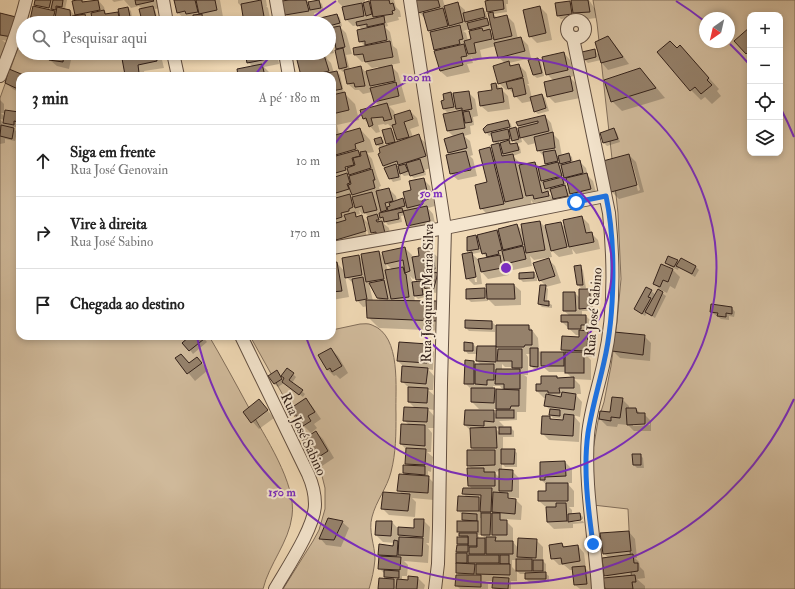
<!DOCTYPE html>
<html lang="pt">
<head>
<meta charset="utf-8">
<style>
	:root { --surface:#fff; --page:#f6f6f6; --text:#222; --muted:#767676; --line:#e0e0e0 }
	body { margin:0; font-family:"IM FELL Double Pica",serif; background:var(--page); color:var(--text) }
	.controls { position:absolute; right:12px; top:12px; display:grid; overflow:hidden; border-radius:8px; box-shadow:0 2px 6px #0003 }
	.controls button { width:36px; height:36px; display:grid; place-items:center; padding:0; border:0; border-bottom:1px solid var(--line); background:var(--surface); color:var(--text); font:20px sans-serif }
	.compass { position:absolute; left:699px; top:12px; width:36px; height:36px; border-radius:50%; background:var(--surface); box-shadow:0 2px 6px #0003; rotate:214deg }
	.stop { position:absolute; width:12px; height:12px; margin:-9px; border:3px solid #1a73e8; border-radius:50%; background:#fff }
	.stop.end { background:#1a73e8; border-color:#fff; box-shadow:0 1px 4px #0008 }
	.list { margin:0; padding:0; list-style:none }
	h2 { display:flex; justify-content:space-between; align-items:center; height:52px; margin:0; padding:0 16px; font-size:17px }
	h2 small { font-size:13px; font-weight:400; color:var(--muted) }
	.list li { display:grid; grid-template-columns:26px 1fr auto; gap:12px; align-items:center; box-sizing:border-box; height:72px; padding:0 16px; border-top:1px solid var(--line) }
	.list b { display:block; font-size:15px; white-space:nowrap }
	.list p { margin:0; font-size:13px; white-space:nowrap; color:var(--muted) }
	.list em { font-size:13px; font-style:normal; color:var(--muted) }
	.icon { flex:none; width:22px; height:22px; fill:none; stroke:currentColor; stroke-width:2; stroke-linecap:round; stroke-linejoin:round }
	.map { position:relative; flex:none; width:795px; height:589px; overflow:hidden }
	.search { position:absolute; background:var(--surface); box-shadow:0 2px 6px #0003; left:16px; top:16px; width:320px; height:44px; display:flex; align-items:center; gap:10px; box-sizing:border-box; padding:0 14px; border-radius:22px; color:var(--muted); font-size:15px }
	.panel { position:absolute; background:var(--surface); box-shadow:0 2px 6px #0003; left:16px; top:72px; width:320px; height:268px; border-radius:12px }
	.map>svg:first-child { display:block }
</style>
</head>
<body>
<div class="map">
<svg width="795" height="589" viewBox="0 0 795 589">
	<rect width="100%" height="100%" fill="#f0d9b5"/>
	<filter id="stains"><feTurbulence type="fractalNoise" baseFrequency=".005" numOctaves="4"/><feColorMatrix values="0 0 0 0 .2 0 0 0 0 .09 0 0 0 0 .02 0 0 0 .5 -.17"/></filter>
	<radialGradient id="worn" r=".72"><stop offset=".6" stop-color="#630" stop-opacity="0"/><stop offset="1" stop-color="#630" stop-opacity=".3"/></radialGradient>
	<g fill="#d0ba9b" stroke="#826e5a" fill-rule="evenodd">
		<path d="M593,0h202v589h-163l-4,-80 -35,-4 -1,-49 6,-35 6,-19 7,-36 6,-44 4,-43 -3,-66 -21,-190zM750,15h30v138h-30zM705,18h24v24h-24z"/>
		<path d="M19,45h4v8h105l6,23h-114v260h189c14,24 27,48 40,72 15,27 48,76 43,108 -3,26 -23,48 -29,73h-263v-491z"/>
		<path d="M360,324c4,0 8,-1 12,1 30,11 23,64 24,89 0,20 0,39 -5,58 -4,16 -15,29 -19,45 -4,14 3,28 3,42 -1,11 -3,20 -6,30h-86l30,-48 6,-11 6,-21v-21l-5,-20 -16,-35 -54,-97h82v-6z"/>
	</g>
	<g fill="#0003" fill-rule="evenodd">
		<polygon points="36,0 67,0 65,9 70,10 76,17 73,2 77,1 76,0 86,0 82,1 84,3 98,0 104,7 106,14 117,13 120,16 128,8 131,11 133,23 94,23 93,19 90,20 92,23 34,23 31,20 38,8 35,4"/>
		<polygon points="112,0 158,0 160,8 155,9 158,21 145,23 143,20 142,9 139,6 131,8 124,0 114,2"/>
		<polygon points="173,0 220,0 223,17 208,20 208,23 179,23 186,20 177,12 175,2"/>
		<polygon points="238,0 266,0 267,6 266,6 268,8 271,23 245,23 242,7 238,3"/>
		<polygon points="283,0 308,0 310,3 319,1 322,4 324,11 314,13 315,18 310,19 314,23 302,23 304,23 304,20 298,21 300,23 288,23 288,22 292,21 286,15 284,2 285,2"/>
		<polygon points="338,0 365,0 365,3 368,3 372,6 371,0 394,0 396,7 400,11 401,17 398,17 399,20 387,23 388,26 385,27 390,32 393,46 397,49 400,63 390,65 398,73 406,102 389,106 394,111 395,115 410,111 417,118 419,126 410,129 413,137 418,136 429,146 436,166 425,170 426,175 414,178 410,175 404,176 400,172 401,180 393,182 390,178 383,166 380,147 377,145 381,138 384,141 385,147 389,146 387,144 391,129 396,134 394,127 392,128 388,124 385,125 384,124 378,125 380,132 376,133 364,119 361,111 379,106 374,101 372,92 363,94 359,90 355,90 348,84 345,71 343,72 340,69 339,50 331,43 334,53 329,54 327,53 329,53 329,23 318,23 337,15 340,18 342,26 340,27 346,33 352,54 346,55 350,70 361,67 368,75 379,69 378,67 372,68 365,61 362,62 355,55 354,49 366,47 360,41 362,30 358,25 353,26 346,19 343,7 338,2"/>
		<path d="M415,0h28l2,7 13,-3 7,6v3l18,-4 3,3 2,8 3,3 -1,-9 -2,-2 1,-11 -1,-1h20v4h-2l1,8 -14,2 4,4 10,-2 7,7 4,16 3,-1 7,7 3,13 -22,5 3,3 7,-1 7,7 3,12h-2l2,2 3,12 10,-3 3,3 4,13 -11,3 -3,-3 -3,-10 -10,2 -13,-14 -3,1 -7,-7 6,-20 -7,-6 -2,-11 -16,4 2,9 -7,2 -4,-4 2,6 -6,1 3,8 -23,5 -7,-6 -3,-20 -2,-2 -4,-16 -2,-2 -4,-12 -6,-7zM492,28l2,7 -6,-6zM469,29l3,11 -4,1 -2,-8 -3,-2z"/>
		<polygon points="572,0 589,0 595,9 596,18 581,20 574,13 574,17 561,19 558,16 570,2 572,4"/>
		<polygon points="540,7 547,14 552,40 537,43 530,36"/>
		<polygon points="0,14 18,43 2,40 7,44 5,57 0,56"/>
		<polygon points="750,28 750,57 735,41"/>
		<polygon points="23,38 23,50 21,48"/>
		<polygon points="608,38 615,45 629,64 608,70 602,63 601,60 588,63 585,60 594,50 600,56"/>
		<polygon points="680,46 719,89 717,91 721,96 712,104 705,97 701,100 691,90 677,49"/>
		<polygon points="26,53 74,53 74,55 72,55 69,69 57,66 51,61 28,55"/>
		<polygon points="92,53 159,53 161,56 164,68 144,71 145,76 127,76 123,54 97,58"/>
		<polygon points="246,53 277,53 279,64 264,67 269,72 270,76 239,76 253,67 248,62"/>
		<path d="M296,53h29l2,6 4,4 3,10 3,-1 3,3 4,18 11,11 4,16 -22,5 2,10 21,-6 10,11 4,12 -7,1 5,6 5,17 4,10 -2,1 1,4 9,-2 7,7 1,5 6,-2 4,4 5,-12 11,-12 7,7 5,20 -7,2 5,6 3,14 -21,4 -7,-6 -3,-11 -4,1 1,6 -14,3 -4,-5v4l5,4 2,11h-12l-9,-8 2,7 -28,8 -7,-7 -5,-17v-2l2,-1 -2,-2v-24l2,-1 -2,-2v-11h1l-1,-2v-49l3,12 2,-1 -4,-13h-1v-30l5,-1 -5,-4v-15h-30l-4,-19zM359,210l3,4 3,-1 4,4 1,8 -8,-8h-3l-3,-2 4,-1zM363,223h2l4,13 -2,1z"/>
		<polygon points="564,53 570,60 574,76 570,77 576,84 580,98 555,103 548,96 554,81 547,74"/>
		<polygon points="537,59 541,62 544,76 537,78 533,75 530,61"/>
		<polygon points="640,69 650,80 665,98 622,111 612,101"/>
		<polygon points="10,71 24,76 20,76 20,93 13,89 6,83"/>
		<polygon points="496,84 508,96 510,109 488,112 481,106 494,91"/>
		<polygon points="468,92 475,99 478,116 473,117 474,125 470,126 471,134 464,136 470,141 473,155 470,156 473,159 477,176 458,180 451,174 451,155 449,153 454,137 448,131 445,115 459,112 457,110 447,112 444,109 445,101 450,93 453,94"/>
		<path d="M0,100l4,4v9h-3l4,4 14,-4 1,1v11l-3,-1v3h-5l5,5 -2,9 -10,-2v4l-5,1zM0,119l5,1 -1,4z"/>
		<path d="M545,116l6,7 3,12 5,5 3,16 7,-2 3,3 1,6 6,-2 7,7 2,8 5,5 4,15 -19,4 -9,-9 2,8 -14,3 -3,-3 1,4 -13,2 -4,-3 -5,1 -2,-3 1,8 -16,4 -4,-4 1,6 -21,5 -11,-11 7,-25 2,-35 4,4 3,-8 -3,-2 -1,-7 -4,1 -3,-4 22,-11 3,3 1,5 9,-1 -2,-2zM521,137l7,8 8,-2 2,7 6,7 2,7 2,1 -8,2 -5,-4 -13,2 -9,-9 8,-3 -1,-6 -4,-3 6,-2zM514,141l2,3 -3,1 -3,-3zM566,183h2l2,8 -3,-3zM552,191l2,8 -7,-7z"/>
		<polygon points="614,129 617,133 620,142 607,146 604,143 601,133"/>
		<path d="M629,155l7,7 8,30 -25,7 -7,-7zM630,162h2l8,28 -2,1z"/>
		<path d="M582,217l7,7 2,9 7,7 2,9 -24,5 -4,-5 1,5 -14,3 -9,-8 2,8 -18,3 -4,-4 2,10 -19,4 -6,-6 2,11 -21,4 -8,-9 2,14 -8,1 -7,-7 4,-25 -3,-3 7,-14 5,4 17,-9 3,4 17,-10 6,6 17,-9 7,7 13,-6 6,5zM482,252l6,7 -9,1 -7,-6zM472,259h2l3,23h-2z"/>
		<path d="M405,248l7,7v3l9,-1 6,-9 12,10 1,19 -4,16 -8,-2 -4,-4 1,10 -7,2 -4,-4 1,7h22l10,10v19l-68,-3 -11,-11v-11l-5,1 -6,-7 -3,-16 -9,-8 4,21 -17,3v-36l5,-1 8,9 14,-16 4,4 16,-8 6,7zM386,264l7,6 -5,1zM410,276l3,3 3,-1 3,4 -6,1zM369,284l8,14 4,3h-8z"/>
		<polygon points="548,259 555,266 561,283 546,287 548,289 547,302 552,305 552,308 542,307 539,304 546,286 540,280"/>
		<polygon points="677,261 679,263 696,267 699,270 695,277 679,267 678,270 669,266 666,262"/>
		<polygon points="662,265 673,270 680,277 675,289 670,286 667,293 661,290 654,284"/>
		<polygon points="580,266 583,270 586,288 581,288 578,285"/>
		<polygon points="534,273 537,276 537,281 523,282 520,279"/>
		<polygon points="514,285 521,291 521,305 495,306 488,299 488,301 471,302 467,298 484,289 488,292"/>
		<path d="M590,290l3,3v18h-11v5h4l7,7v8h-6l7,8 -1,18h-5l3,3v20l-17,-1 6,6 1,9h-6l7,8 -2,15 -7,-2 7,8 -1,19 -30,-2 -7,-7 8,-16 3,3 11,1v-2l-11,-1 -3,-3 1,-4 -6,-6 1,-7h-2l-7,-7 5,-6 15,-8 2,2 13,-1 -6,-6h-17l-9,-8v5h-6l-3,-3v-12h-5l2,3v18h-4l3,2 -1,35h-9v8l-18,1 5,5 -3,2h10l3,3v6h-11v13h11l3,3v14h-12l-3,-4v8h10l7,7v20l-11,-1v2h7l7,7 -1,14 -17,-1 9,9v14l5,6 18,-8 7,7v14l3,3v10l3,2v6h-20l-3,-3v-5h-6l-3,-3v-11h-5v7l5,5v9h-6v8h-16l-2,-2v-6h-8l3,2v6h-28l-4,-4 3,-9 -2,-3v-27h4l-3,-3 4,-5 -4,-7 7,-9 -2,-2v-5l-5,-5 9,-13 -4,-3 9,-5 -3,-4 3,-16 -4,-4 7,-14 -3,-3 -1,-17 -6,-6 28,-14 4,4v-6h-18l-7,-7v-12l-7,-7 9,-21 3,3h4l-4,-4v-7h-9l-3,-4 8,-6 5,5 17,-2 2,2v-23h32l9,12 1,13 2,2h24l-3,-4 17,-11 1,-3h-4l-14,-13 8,-6 -6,-5 11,-18 5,5zM502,364l3,3h8l3,3h-14zM493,386h7l3,4h-7l-3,-1zM495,428l5,1v4zM500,471v7l-6,-6zM480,518h2v17l4,4h-6l-2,-4h2z"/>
		<polygon points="658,290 666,296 655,318 647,313 645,316 635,309 651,291 656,295"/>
		<polygon points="732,308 735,312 734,317 729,316 729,320 721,319 711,312"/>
		<polygon points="332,319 334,330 332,330"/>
		<polygon points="492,322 495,325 495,332 469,331 466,328"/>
		<polygon points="192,336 202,336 207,342 193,354 190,350"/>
		<polygon points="290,336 312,336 312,337 294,339"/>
		<polygon points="644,336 651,343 650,361 620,358 613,351"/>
		<polygon points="428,345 434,352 433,370 428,369 434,376 433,390 428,390 435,396 434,410 428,409 434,416 434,428 428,428 432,433 431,452 427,452 433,457 431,472 428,471 428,477 435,484 434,500 412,498 416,502 415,517 389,515 382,508 402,494 398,490 407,476 404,473 409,466 406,463 407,450 401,444 401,425 409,425 404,420 415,408 409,402 409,388 402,381 403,366 398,361"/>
		<polygon points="331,349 338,356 348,373 340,379 336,375 334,376 328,370 319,356"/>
		<polygon points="181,355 190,364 197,358 208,370 195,381 176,358"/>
		<polygon points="293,374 296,377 292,383 305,394 303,397 284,383 278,387 274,384 280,375 284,381"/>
		<polygon points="305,399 312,406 321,419 314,424 317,428 311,433 304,426 292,408"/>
		<path d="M622,399l7,7v3h7l5,5h3l7,7v10h-17l-6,-6 -10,-1 -1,3 -10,-1 -7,-7 11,-6zM650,423v2l-17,1v-2z"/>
		<polygon points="259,400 274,418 259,429 244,412"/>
		<polygon points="316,432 323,439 334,458 322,466 315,459"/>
		<polygon points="640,455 643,458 644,468 637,468 634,465"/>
		<polygon points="565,462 572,469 572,483 567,483 574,491 574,507 569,507 572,510 572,514 580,514 583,517 583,519 573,520 573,522 583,521 584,523 573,524 573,528 554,529 547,522 547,508 539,501 547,492 547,485 541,480 541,463"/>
		<polygon points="423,520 430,527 429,543 426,543 429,546 428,563 404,561 408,565 407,576 402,576 402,581 409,581 418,578 425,585 424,589 379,589 388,579 385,577 385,574 379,568 383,557 379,554 394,547 395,543 383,542 376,535 392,522 399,530 415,529"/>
		<polygon points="342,522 349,528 341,547 326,545 320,538"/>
		<polygon points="629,532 635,539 637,558 635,558 639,562 640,567 644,571 645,578 637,579 645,586 645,589 606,589 609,579 605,575 609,558 603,553"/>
		<polygon points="562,544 565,547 578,546 584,553 586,569 591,574 593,589 580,589 575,585 574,570 570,570 564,565 559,565 552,558"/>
	</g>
	<g fill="#95816b" stroke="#33211a">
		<polygon points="35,0 51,0 49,8 34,5"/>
		<polygon points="53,0 63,0 62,7 56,6 56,10 51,9"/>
		<polygon points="77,0 82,0 82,2 98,0 100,10 75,15 72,1"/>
		<polygon points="135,0 153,0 154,1 136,5"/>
		<polygon points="174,0 195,0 198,12 186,14 185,11 177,13"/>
		<polygon points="196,0 215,0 217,10 199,14"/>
		<polygon points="261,0 265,22 244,23 241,4"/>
		<polygon points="289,0 306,0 309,11 285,15 282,1"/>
		<polygon points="319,0 321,8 310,10 308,2"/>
		<polygon points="370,0 389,0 390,4 393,3 395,10 392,11 393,14 373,17"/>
		<polygon points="414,0 438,0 440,7 418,13"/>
		<polygon points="490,0 503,0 504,9 487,12 485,1"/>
		<polygon points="571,0 588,0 590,12 573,13"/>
		<polygon points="369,1 372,14 366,16 363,3"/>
		<polygon points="570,1 572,14 557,16 555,3"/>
		<polygon points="458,2 463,22 449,26 444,6"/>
		<polygon points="362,3 364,16 345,20 342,7"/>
		<polygon points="33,6 55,11 53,19 57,20 56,23 41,23 30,20"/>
		<polygon points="153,6 156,18 142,21 139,9"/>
		<polygon points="540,6 546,33 529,37 523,10"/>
		<polygon points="57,7 70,10 71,23 58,23 58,18 55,18"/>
		<polygon points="128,7 131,21 121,23 118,9"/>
		<polygon points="443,8 448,26 428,31 423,13"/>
		<polygon points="483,8 485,17 465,22 463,13"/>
		<polygon points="104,10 105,14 118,12 120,23 93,23 91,13"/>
		<polygon points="493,12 494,18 507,15 512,36 494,40 488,13"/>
		<polygon points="0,13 16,17 12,37 0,35"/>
		<polygon points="85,14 87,23 72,23 72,16"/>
		<polygon points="202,14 203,23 178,23 178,21 193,18 193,15"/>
		<polygon points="337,14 340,23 329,26 329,23 317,23 316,19"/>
		<polygon points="384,16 385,23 367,27 367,24 357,26 356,22"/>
		<polygon points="487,18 489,25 469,30 467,23"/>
		<polygon points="384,24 387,40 365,45 365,41 359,42 357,30"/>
		<polygon points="460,25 463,39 459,40 460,44 434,50 430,32"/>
		<polygon points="340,26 345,47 336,49 335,43 331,44 329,36 329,28"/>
		<polygon points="750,27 750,50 746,54 734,41"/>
		<polygon points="482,28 483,31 490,29 492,39 474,43 476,53 468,54 464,41 471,39 469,31"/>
		<polygon points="608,36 623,57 601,63 595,42"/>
		<polygon points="521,37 525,51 498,58 494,43"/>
		<polygon points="390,41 393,57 365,62 363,54 354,55 353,48"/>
		<polygon points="670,41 677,48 680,45 709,78 707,80 712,85 701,94 695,87 690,91 657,52"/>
		<polygon points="464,44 467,56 461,57 463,65 440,71 434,51"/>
		<polygon points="343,48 347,67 339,69 335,50"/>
		<polygon points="595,49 596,57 584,60 582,52"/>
		<polygon points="564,52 568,70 546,75 542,57"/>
		<polygon points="50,53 64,53 63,62 49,60"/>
		<polygon points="121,53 156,53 157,61 138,65 139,73 125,75"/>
		<polygon points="245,53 272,53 273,58 247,63"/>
		<polygon points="310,53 312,58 324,55 329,71 309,76 301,76 296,56"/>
		<polygon points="538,58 542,73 533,75 528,60"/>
		<polygon points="509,61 510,66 519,64 523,77 498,84 493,66"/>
		<polygon points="262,64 265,76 238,76 237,69"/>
		<polygon points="392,65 395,81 370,86 366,71"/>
		<polygon points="361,66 365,86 355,87 354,83 347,84 344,70"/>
		<polygon points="640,68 656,88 611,102 604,80"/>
		<polygon points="9,69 26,76 20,76 20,90 5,83"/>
		<polygon points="337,71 342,89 332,91 332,76 328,76 327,73"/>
		<polygon points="570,76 573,91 547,97 544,82"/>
		<polygon points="523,78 526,94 514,97 512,88 508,89 506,82"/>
		<polygon points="396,82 399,96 374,102 370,88"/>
		<polygon points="496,83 497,89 502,88 504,102 480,106 478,92 492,90 491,84"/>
		<polygon points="469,91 472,109 462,111 462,108 456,109 453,93"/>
		<polygon points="345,92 349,110 332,114 332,95"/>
		<polygon points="451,92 454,107 443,109 441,101 444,100 443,94"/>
		<polygon points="542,94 546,108 534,112 530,97"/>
		<polygon points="387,103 392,119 384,121 383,117 371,118 373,125 369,127 366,118 363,119 360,110"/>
		<polygon points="5,110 19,112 18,122 14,121 14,125 3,123"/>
		<polygon points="410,110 413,119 404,122 409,137 397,140 392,125 396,124 394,115"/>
		<polygon points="462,110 465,128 447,131 443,114"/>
		<polygon points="469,111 472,122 465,123 463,112"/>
		<polygon points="545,115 549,131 520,138 518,128 538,123 538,121 518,126 516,122"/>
		<polygon points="508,120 510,127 485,133 483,129 487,125"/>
		<polygon points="1,125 14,128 12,139 0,136"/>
		<polygon points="516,127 519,139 512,141 509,129"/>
		<polygon points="360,128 364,141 355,144 356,149 332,156 332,136"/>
		<polygon points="391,128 395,142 386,144 382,130"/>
		<polygon points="614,128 618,139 603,143 600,133"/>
		<polygon points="508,129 510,139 493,142 491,133"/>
		<polygon points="553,132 555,148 537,151 534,137"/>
		<polygon points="463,133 467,148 448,153 444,139"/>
		<polygon points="419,134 426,156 398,165 397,161 383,166 378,154 380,153 379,148"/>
		<polygon points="381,137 383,143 376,145 374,139"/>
		<polygon points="509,140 510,144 517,143 519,150 503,154 500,143"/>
		<polygon points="499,143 502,156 513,154 523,198 505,202 491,145"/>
		<polygon points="490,147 504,204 480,209 475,185 487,182 479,150"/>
		<polygon points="358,150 360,156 352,158 354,165 345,167 346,170 332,174 332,157"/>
		<polygon points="555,150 558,161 545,164 543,152"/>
		<polygon points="366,151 371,168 349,175 347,168 355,165 353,158 361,156 360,152"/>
		<polygon points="466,151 471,170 450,174 446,155"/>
		<polygon points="569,153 571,161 560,164 558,156"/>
		<polygon points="629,154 637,185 611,192 603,161"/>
		<polygon points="420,159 424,172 410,176 406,163"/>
		<polygon points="580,160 583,173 564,178 561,165"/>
		<polygon points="535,162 542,193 548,191 549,196 534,199 533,195 526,196 519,165"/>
		<polygon points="558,162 562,176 541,181 538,167"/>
		<polygon points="396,164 399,177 389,179 384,168"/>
		<polygon points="405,164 408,171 400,174 398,166"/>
		<polygon points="372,169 375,180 373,180 375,188 352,195 348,185 351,184 349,176"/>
		<polygon points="347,173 350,183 347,184 349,189 336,193 335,190 332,190 332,178"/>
		<polygon points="587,173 591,189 570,194 566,178"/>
		<polygon points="562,177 564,184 545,189 543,182"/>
		<polygon points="424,178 429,199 422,201 423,204 407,208 403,192 411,190 409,181"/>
		<polygon points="565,185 568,196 553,199 550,189"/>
		<polygon points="389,188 393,201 385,203 387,210 381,212 376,191"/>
		<polygon points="372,192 377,210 364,213 362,206 355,208 352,197"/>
		<polygon points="350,194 353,207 349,209 349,211 341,213 342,217 336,219 335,216 332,217 332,199"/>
		<polygon points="403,198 405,206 388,211 387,207 390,206 389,203"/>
		<polygon points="427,206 430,221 407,226 403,211"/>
		<polygon points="402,208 403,212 398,213 399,219 384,222 383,217 380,218 379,213"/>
		<polygon points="355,212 356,217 362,215 366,231 336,240 332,226 332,219 335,218 336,223 346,220 344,215"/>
		<polygon points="377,214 379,220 376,220 377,222 382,221 385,233 376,235 376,232 371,233 367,217"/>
		<polygon points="582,216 586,233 592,232 594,242 569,247 563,220"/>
		<polygon points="540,221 545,250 526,253 521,224"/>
		<polygon points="561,222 567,247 551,251 545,225"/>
		<polygon points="517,224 523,245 503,250 498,229"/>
		<polygon points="497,230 502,250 498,251 499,254 487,257 486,253 482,254 477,235"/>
		<polygon points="476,235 479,249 467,251 467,237"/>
		<polygon points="523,246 526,259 505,264 502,251"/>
		<polygon points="405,247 410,271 405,273 403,260 385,264 382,252"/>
		<polygon points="428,247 428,250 432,250 435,269 425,270 426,279 416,280 412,257 419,256 418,248"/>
		<polygon points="379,251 384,279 366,282 361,254"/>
		<polygon points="472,252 476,277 466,279 462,254"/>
		<polygon points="359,255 362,275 345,278 342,258"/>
		<polygon points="500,255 502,268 481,272 478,259"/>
		<polygon points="668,256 678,260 674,267 665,263"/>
		<polygon points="549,258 555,276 539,281 533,263"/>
		<polygon points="681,258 696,266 692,274 676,266"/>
		<polygon points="337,262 342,291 332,292 332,263"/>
		<polygon points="661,264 673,269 668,282 663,280 660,287 653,284"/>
		<polygon points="581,265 583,285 577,285 574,266"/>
		<polygon points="403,267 405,274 406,274 409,297 391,299 385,270"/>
		<polygon points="429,271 438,273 433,291 424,288"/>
		<polygon points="534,272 534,278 519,279 519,273"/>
		<polygon points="363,277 367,299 356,301 352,279"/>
		<polygon points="384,280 388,299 377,298 369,283"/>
		<polygon points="421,281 423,295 414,296 412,282"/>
		<polygon points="486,284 514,284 515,299 487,299"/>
		<polygon points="540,285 546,285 544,301 549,301 549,306 538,304"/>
		<polygon points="646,287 652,290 648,297 651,298 642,314 634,309"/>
		<polygon points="485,288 485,298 466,299 466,289"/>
		<polygon points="579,289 590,289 590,308 579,309"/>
		<polygon points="658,289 663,292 652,316 645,312"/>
		<polygon points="563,292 575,292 576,311 563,311"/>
		<polygon points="366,300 437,301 437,321 367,318"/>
		<polygon points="711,304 732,307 732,314 726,313 726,317 717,316 718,313 710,312"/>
		<polygon points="561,315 586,315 586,325 581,325 581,329 568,329 568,322 561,322"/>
		<polygon points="465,320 492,321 492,329 465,328"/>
		<polygon points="496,325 529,325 529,330 532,330 532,345 525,345 524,347 496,347"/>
		<polygon points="579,330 588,331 587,351 561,350 562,336 579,337"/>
		<polygon points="614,332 645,335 643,355 612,351"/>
		<polygon points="190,336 202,336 204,339 189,351 182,343"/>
		<polygon points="399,342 428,344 427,363 397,361"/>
		<polygon points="464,342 473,343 473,351 464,351"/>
		<polygon points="477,346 496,346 496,362 476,361"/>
		<polygon points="331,348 342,366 332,372 330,368 327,370 318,355"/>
		<polygon points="530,348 538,348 538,367 530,366"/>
		<polygon points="498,349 522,349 522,368 512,368 512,361 497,361"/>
		<rect x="541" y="352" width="23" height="14"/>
		<rect x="565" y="352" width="19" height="21"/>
		<polygon points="181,354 189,363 197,357 202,363 187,374 175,358"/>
		<polygon points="465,360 474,361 474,384 464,384"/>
		<polygon points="475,364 494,364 494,380 487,380 487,385 475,384"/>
		<polygon points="402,366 428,368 426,384 401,382"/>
		<polygon points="287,368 294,373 289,380 303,390 299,395 282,382 284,378 281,376"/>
		<polygon points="496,369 520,369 520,389 504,389 504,384 495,384"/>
		<polygon points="277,370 282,379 274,384 268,376"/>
		<polygon points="541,376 557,376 557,378 574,377 574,388 559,388 560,393 548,393 548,391 536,391 536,384 541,384"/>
		<polygon points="408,387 428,388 427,403 408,402"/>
		<polygon points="471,388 495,388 494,403 471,402"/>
		<polygon points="496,389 519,390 519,406 511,406 510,409 496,409"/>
		<polygon points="562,392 576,394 574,410 544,406 546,394 561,397"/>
		<polygon points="612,397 623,398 620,418 611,417 611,421 599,419 600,411 610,412"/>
		<polygon points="306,398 315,412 308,416 311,421 303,426 291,408"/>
		<polygon points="259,399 268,410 251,423 243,412"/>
		<polygon points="404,407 428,408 427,422 403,421"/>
		<polygon points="626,408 636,408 637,413 645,413 645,424 627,425"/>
		<polygon points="550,409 560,410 560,416 549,415"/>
		<polygon points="465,410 494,410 494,422 484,421 484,426 464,425"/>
		<rect x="496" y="410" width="18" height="8"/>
		<polygon points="564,414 574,415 573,436 541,434 542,416 550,416 550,419 563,420"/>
		<polygon points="401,424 425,425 425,446 400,444"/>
		<polygon points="496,427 497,448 471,448 470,428"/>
		<rect x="499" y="427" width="12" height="7"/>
		<polygon points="316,431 328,451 314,460 302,440"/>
		<polygon points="406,448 426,449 425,465 405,464"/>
		<polygon points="501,449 515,449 514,464 501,464"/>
		<polygon points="467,450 495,450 495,465 467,466"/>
		<polygon points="632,454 641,454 641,465 633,465"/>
		<polygon points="565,461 566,476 545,477 545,480 540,480 540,462"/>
		<polygon points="403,465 425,466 425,475 403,473"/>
		<polygon points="467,468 484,468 484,472 495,472 495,486 468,486"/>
		<polygon points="499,469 513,470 512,491 499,491"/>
		<polygon points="399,474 429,476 428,493 397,491"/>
		<polygon points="546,483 568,483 568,501 538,501 538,491 546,491"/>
		<polygon points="463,488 492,488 491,512 480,512 481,495 462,494"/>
		<polygon points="383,492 410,494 408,511 381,509"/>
		<polygon points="493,492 508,493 508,498 516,499 515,514 492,512"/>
		<polygon points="458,496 479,497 479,511 457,511"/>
		<polygon points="556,503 566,503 567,521 547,522 546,507 556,507"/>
		<polygon points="462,513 477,514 477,521 462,520"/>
		<polygon points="481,513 491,513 490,535 481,535"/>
		<polygon points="492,513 500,513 500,520 507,520 507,535 492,535"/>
		<polygon points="580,513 581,520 568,522 568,514"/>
		<polygon points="328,518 343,521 334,540 319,539"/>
		<polygon points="414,519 424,519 423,537 398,535 398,527 414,528"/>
		<polygon points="376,521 392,521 391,536 375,535"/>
		<rect x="457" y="521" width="21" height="11"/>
		<polygon points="629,531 631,551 603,554 600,533"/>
		<polygon points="459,533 477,533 477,546 468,546 468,536 459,536"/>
		<polygon points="399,537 423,538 422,556 398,555"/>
		<rect x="457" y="537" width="11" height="7"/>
		<polygon points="486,537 496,537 495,541 513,541 513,554 486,554"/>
		<polygon points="477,538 485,538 485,554 469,554 469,547 477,547"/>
		<polygon points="518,538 537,539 536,558 517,557"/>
		<polygon points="394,540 398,541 397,556 378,555 379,544 393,546"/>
		<polygon points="562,543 563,547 578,545 580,561 562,564 561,558 551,559 549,545"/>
		<polygon points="457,545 468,545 468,552 456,552"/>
		<rect x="456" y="553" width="11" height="10"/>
		<polygon points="633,554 634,563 638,563 638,571 604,576 602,558"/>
		<rect x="468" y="555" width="31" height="8"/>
		<rect x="500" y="555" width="9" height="9"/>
		<polygon points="379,556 401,557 400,570 378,569"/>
		<rect x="516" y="559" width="16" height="12"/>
		<rect x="533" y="560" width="10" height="11"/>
		<polygon points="456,563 475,564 474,574 456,573"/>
		<polygon points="476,564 510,564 510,575 476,574"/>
		<polygon points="585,566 587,584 574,585 572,567"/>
		<polygon points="384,570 399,571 399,578 384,577"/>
		<polygon points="546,572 546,579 525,579 525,573"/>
		<polygon points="456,575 481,575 481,587 455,586"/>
		<polygon points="635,575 636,582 632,582 633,589 605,589 603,578"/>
		<polygon points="408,576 418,577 417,589 396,589 397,579 408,580"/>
		<polygon points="493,577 509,578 508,589 492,588"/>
		<polygon points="379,578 394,579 394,589 378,589"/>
	</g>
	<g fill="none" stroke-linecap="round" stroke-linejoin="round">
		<g stroke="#624f41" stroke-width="14">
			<g id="minor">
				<polyline points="163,0 167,23"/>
				<polyline points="276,0 280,23"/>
				<polyline points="410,0 445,228 441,384 439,527 438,564 435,589"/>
				<circle cx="576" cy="29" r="9"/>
				<path d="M573,38l36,175c5,49 6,100 -5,148 -5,25 -14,49 -16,74 -4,52 7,102 10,154"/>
				<polyline points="173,53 178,76"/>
				<polyline points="285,53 289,76"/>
				<path d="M0,76c10,-25 20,-50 26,-76"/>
				<polyline points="332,248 445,228 605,196"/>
				<path d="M241,336l67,138c4,9 7,19 7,30 0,23 -28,64 -40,85"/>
			</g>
		</g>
		<use href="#minor" stroke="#f5e6cf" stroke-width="12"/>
	</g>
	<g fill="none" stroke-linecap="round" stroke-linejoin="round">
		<path stroke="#1a73e8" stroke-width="5" d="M576,202l30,-6c10,47 9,119 -2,166 -5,23 -12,46 -16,71 -5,36 0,75 5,111"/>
	</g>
	<g fill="none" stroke="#7b2cbf" stroke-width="2">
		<circle cx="506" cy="268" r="106"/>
		<path d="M332 148A211 211 0 1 1 306 337"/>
		<path d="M794 399A317 317 0 0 1 197 337M255 75A317 317 0 0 1 272 54M307 22A317 317 0 0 1 336 1M676 1A317 317 0 0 1 703 20M730 44A317 317 0 0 1 749 64M781 109A317 317 0 0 1 794 137"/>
	</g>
	<g text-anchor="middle" stroke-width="4" stroke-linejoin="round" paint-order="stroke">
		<g font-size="14" fill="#33211a" stroke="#f5e6cf">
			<text transform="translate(427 293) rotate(-89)" y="5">Rua Joaquim Maria Silva</text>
			<text transform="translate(593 312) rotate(-85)" y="5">Rua José Sabino</text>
			<text transform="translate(304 434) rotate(65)" y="5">Rua José Sabino</text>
		</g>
	</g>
	<circle cx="506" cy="268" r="6" fill="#7b2cbf" stroke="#f5e6cf" stroke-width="2"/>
	<g font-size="12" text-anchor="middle" font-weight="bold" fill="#7b2cbf" stroke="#f5e6cf" stroke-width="4" stroke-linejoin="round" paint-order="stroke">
		<text x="417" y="81">100 m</text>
		<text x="431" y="197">50 m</text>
		<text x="282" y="496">150 m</text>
	</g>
	<rect width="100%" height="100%" filter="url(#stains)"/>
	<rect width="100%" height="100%" fill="url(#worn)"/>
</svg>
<div class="controls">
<button>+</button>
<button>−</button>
<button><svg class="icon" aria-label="locate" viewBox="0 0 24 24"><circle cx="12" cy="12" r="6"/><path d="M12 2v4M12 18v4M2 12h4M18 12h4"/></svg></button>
<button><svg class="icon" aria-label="layers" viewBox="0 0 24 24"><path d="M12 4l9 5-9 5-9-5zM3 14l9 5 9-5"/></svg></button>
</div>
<svg class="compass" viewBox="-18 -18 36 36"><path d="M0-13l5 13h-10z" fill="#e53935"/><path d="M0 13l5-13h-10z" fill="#767676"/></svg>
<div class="stop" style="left:576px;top:202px"></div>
<div class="stop end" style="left:593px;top:544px"></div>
<div class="search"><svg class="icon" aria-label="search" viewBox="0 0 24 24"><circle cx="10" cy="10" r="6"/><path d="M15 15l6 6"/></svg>Pesquisar aqui</div>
<section class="panel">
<h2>3 min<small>A pé · 180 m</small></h2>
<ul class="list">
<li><svg class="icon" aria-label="ahead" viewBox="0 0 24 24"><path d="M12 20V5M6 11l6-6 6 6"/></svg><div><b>Siga em frente</b><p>Rua José Genovain</p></div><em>10 m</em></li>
<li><svg class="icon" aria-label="right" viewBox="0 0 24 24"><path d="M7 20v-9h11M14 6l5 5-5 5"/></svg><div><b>Vire à direita</b><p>Rua José Sabino</p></div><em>170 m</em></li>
<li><svg class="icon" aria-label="arrive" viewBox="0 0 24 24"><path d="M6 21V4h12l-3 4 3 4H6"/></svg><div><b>Chegada ao destino</b></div></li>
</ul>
</section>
</div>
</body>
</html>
